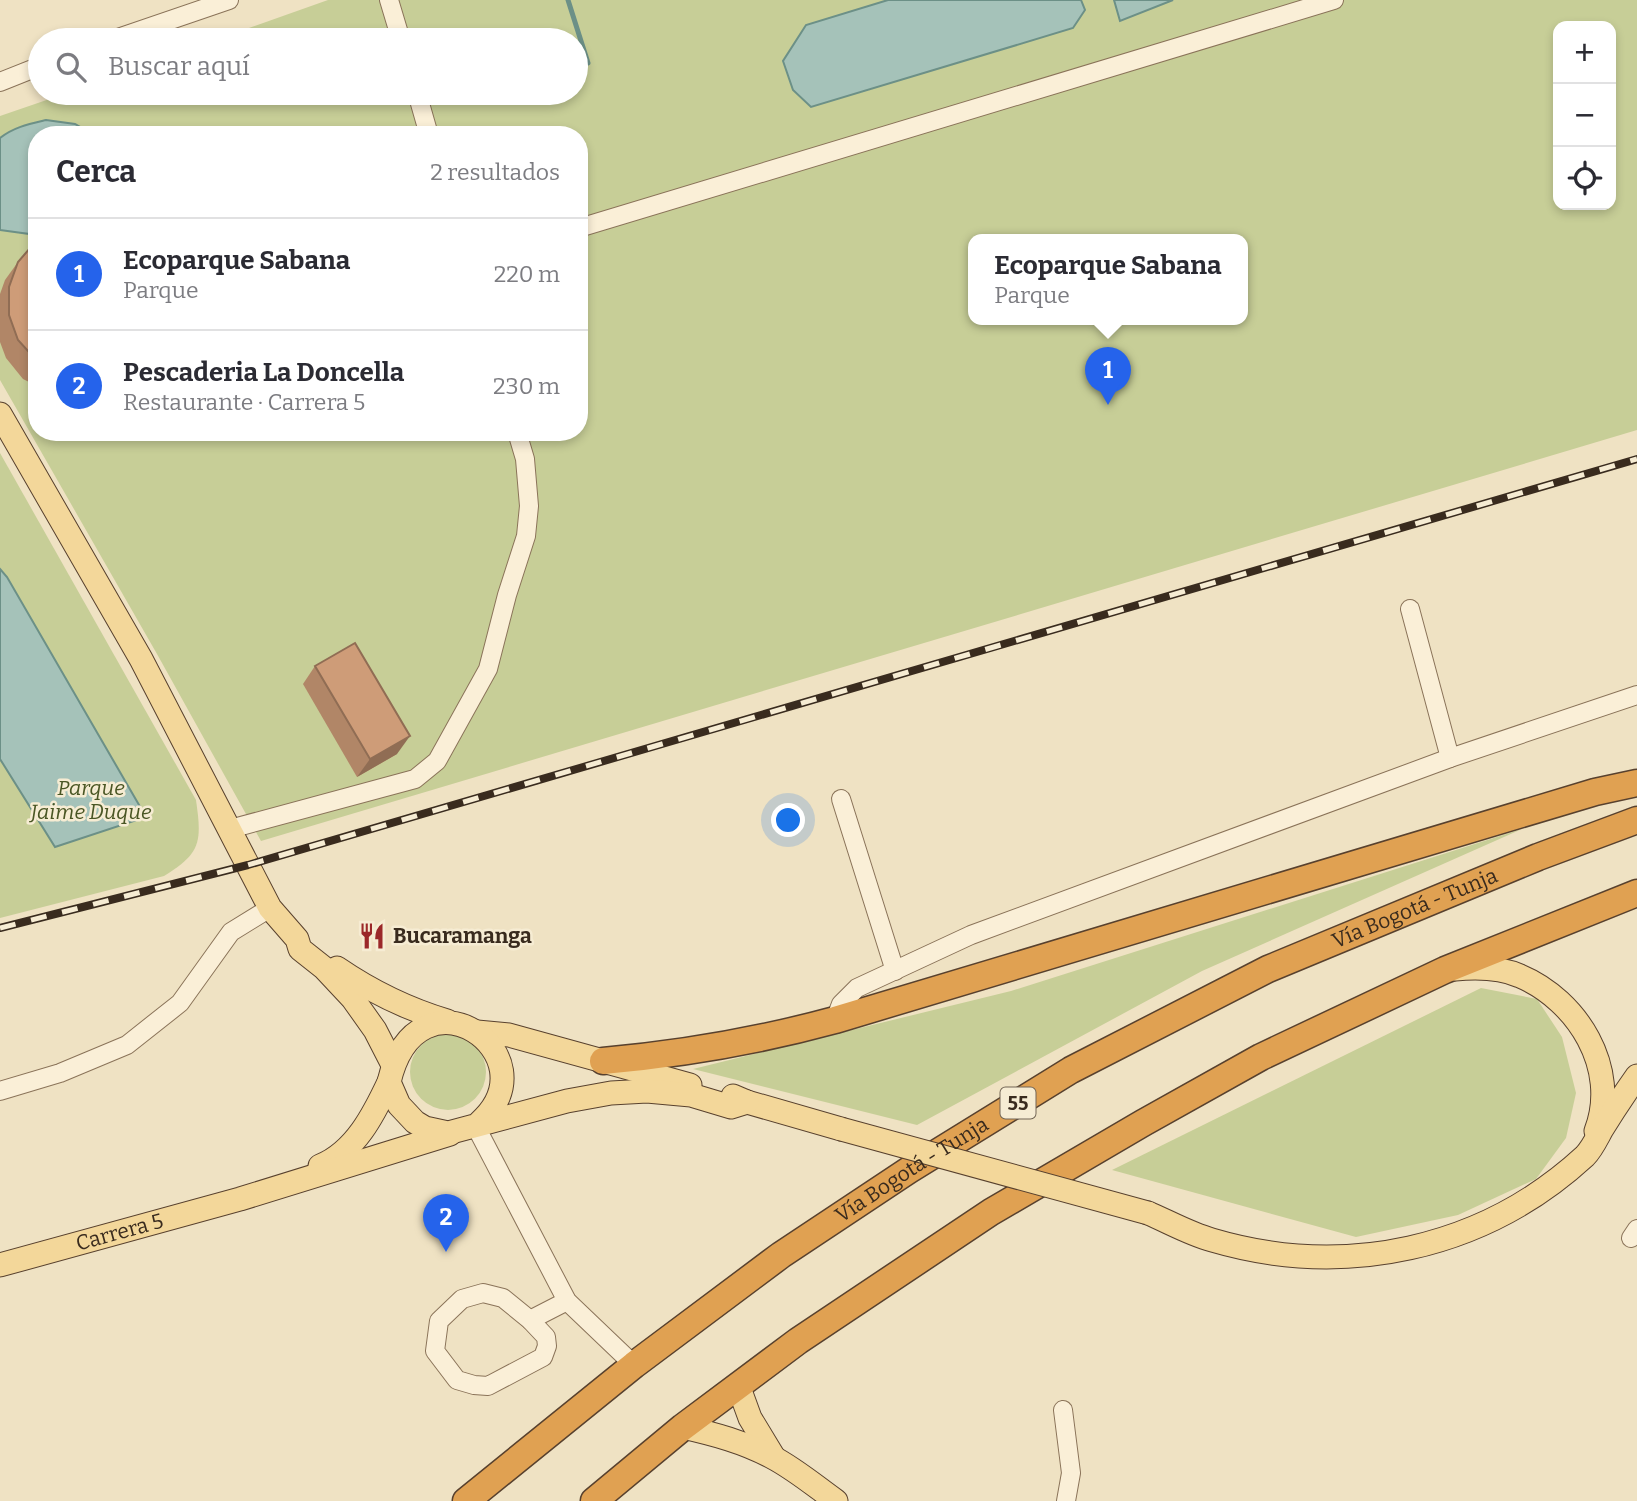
<!DOCTYPE html>
<html lang="es">
<head>
<meta charset="utf-8">
<style>
	:root { --surface:#fff; --page:#f7f7f7; --text:#2b2b33; --muted:#7c7c81; --line:#e1e1e2; --accent:#2563eb }
	body { margin:0; font-family:Bitter,serif; background:var(--page); color:var(--text) }
	.controls { position:absolute; right:21px; top:21px; display:grid; overflow:hidden; border-radius:14px; box-shadow:0 4px 10px #0003 }
	.controls button { width:63px; height:63px; display:grid; place-items:center; padding:0; border:0; border-bottom:2px solid var(--line); background:var(--surface); color:var(--text); font:35px sans-serif }
	.you { position:absolute; left:789px; top:821px; width:24px; height:24px; margin:-18px; border:5px solid #fff; border-radius:50%; background:#1a73e8; box-shadow:0 0 0 10px #1a73e833 }
	.badge { display:grid; place-items:center; width:46px; height:46px; border-radius:50%; background:var(--accent); color:#fff; font-size:23px; font-weight:700 }
	.pin { position:absolute; translate:-50% -58px; filter:drop-shadow(0 2px 4px #0008) }
	.pin::after { content:''; position:absolute; top:37px; width:24px; height:21px; background:inherit; clip-path:polygon(0 0,100% 0,50% 100%) }
	.popup { position:absolute; left:968px; top:234px; width:280px; height:91px; box-sizing:border-box; display:grid; place-content:center; border-radius:14px; background:var(--surface); filter:drop-shadow(0 2px 5px #0005); font-size:23px; white-space:nowrap; color:var(--muted) }
	.popup b { font-size:26px; color:var(--text) }
	.popup::after { content:''; position:absolute; left:50%; top:100%; margin-left:-14px; border:14px solid transparent; border-top-color:var(--surface) }
	.list { margin:0; padding:0; list-style:none }
	h2 { display:flex; justify-content:space-between; align-items:center; height:91px; margin:0; padding:0 28px; font-size:30px }
	h2 small { font-size:23px; font-weight:400; color:var(--muted) }
	.list li { display:grid; grid-template-columns:46px 1fr auto; gap:21px; align-items:center; box-sizing:border-box; height:112px; padding:0 28px; border-top:2px solid var(--line) }
	.list b { display:block; font-size:26px; white-space:nowrap }
	.list p { margin:0; font-size:23px; white-space:nowrap; color:var(--muted) }
	.list em { font-size:23px; font-style:normal; color:var(--muted) }
	.icon { flex:none; width:38px; height:38px; fill:none; stroke:currentColor; stroke-width:2; stroke-linecap:round; stroke-linejoin:round }
	.map { position:relative; flex:none; width:1637px; height:1501px; overflow:hidden }
	.search { position:absolute; background:var(--surface); box-shadow:0 4px 10px #0003; left:28px; top:28px; width:560px; height:77px; display:flex; align-items:center; gap:18px; box-sizing:border-box; padding:0 24px; border-radius:38px; color:var(--muted); font-size:26px }
	.panel { position:absolute; background:var(--surface); box-shadow:0 4px 10px #0003; left:28px; top:126px; width:560px; height:315px; border-radius:28px }
	.map>svg:first-child { display:block }
</style>
</head>
<body>
<div class="map">
<svg width="1637" height="1501" viewBox="0 0 1637 1501">
	<rect width="100%" height="100%" fill="#efe2c3"/>
	<g fill="#c7ce97" fill-rule="evenodd">
		<path d="M328,0h1309v430l-1376,411 -104,-187 -157,-274v-264l67,-23h509v-53h-361zM1558,26h53v179h-53zM37,135h542v297h-542zM973,239h270v80h-270z"/>
		<path d="M0,453l196,347c6,42 5,53 -32,76l-164,42z"/>
		<polygon points="1522,829 1202,971 917,1125 693,1069 1011,991"/>
		<polygon points="1481,988 1537,999 1562,1037 1576,1093 1566,1138 1536,1179 1458,1215 1356,1237 1112,1170"/>
		<circle cx="448" cy="1072" r="38"/>
	</g>
	<g fill="#a5c2b9" stroke="#6c9087" stroke-width="2">
		<polygon points="888,0 1081,0 1085,10 1073,28 811,107 793,90 783,61 806,25"/>
		<polygon points="1114,0 1173,0 1120,21"/>
		<path d="M46,120l29,4 19,11h-57v100l-37,-5v-92c14,-11 29,-14 46,-18z"/>
		<polygon points="0,569 7,577 146,817 55,847 0,759"/>
	</g>
	<g fill="none" stroke-linecap="round" stroke-linejoin="round">
		<polyline stroke="#6c9087" stroke-width="5" points="568,0 588,63"/>
		<g stroke="#8a7359" stroke-width="20">
			<g id="minor">
				<polyline points="389,0 401,40"/>
				<polyline points="112,40 229,0"/>
				<polyline points="0,82 40,66"/>
				<polyline points="417,93 429,135"/>
				<polyline points="579,228 1334,0"/>
				<polyline points="1410,609 1450,758"/>
				<polyline points="841,799 895,971"/>
				<polyline points="230,829 415,779 437,761 488,669 507,595 526,536 529,506 525,459 517,432"/>
				<polyline points="835,1020 841,1004 857,988 971,935 1450,758 1637,695"/>
				<polyline points="0,1091 60,1073 127,1045 180,1003 231,932 270,908"/>
				<polyline points="475,1125 567,1301 634,1365"/>
				<polyline points="1631,1238 1637,1229"/>
				<polygon points="483,1293 503,1298 530,1320 546,1337 547,1346 543,1357 488,1386 474,1385 457,1380 435,1351 439,1321 462,1299"/>
				<polyline points="530,1320 567,1301"/>
				<polyline points="1063,1410 1071,1473 1066,1501"/>
			</g>
		</g>
		<g stroke="#58412e" stroke-width="25">
			<g id="major">
				<polyline points="0,414 141,659 270,908 297,939 300,949 324,968 353,999 375,1030 393,1065"/>
				<path d="M337,968c35,24 70,41 110,53"/>
				<path d="M1455,969c22,-2 45,-2 65,7 57,24 100,92 76,155"/>
				<polyline points="477,1032 509,1035 690,1085"/>
				<polyline points="733,1096 747,1102 841,1129"/>
				<path d="M479,1123c77,-68 -61,-164 -90,-41l10,23 16,17 10,6 23,5 119,-32 44,-8 36,-2 44,4 40,12 16,-5"/>
				<path d="M320,1166c35,-14 54,-52 69,-84"/>
				<path d="M1148,1213c21,9 42,21 64,27 132,39 271,10 373,-84 7,-7 12,-18 17,-27 11,-18 23,-36 35,-53"/>
				<path id="s1" d="M0,1265l240,-66 210,-65"/>
				<polyline points="738,1385 750,1418 773,1456"/>
				<path d="M683,1427c31,7 61,15 89,30 23,12 43,29 64,44"/>
			</g>
		</g>
		<g stroke="#58412e" stroke-width="29">
			<g id="highway">
				<path d="M603,1061c79,-7 155,-20 232,-41l760,-228 42,-9"/>
				<path id="s2" d="M466,1501l168,-136 147,-110 128,-85 162,-100 197,-101 270,-112 99,-37"/>
				<polyline points="594,1501 683,1427 798,1341 991,1212 1143,1123 1261,1057 1445,970 1637,893"/>
			</g>
		</g>
		<use href="#minor" stroke="#faefd7" stroke-width="18"/>
		<use href="#major" stroke="#f3d79a" stroke-width="23"/>
		<use href="#highway" stroke="#e0a152" stroke-width="26"/>
		<g stroke="#392b1e" stroke-width="8">
			<polyline id="rail" points="0,928 248,865 1637,459"/>
		</g>
		<use href="#rail" stroke="#f6ecd3" stroke-width="5" stroke-dasharray="16" stroke-linecap="butt"/>
		<g stroke="#58412e" stroke-width="25" stroke-linecap="butt">
			<polyline id="major-bridge" points="841,1129 1148,1213"/>
		</g>
		<use href="#major-bridge" stroke="#f3d79a" stroke-width="23"/>
	</g>
	<g fill="#b18667">
		<polygon points="37,240 37,386 23,379 6,358 0,342 0,294 5,280 18,262"/>
		<polygon points="315,666 397,754 357,777 303,684"/>
	</g>
	<polygon fill="#906d54" points="410,736 397,754 357,777 370,759"/>
	<g fill="#ce9c78" stroke="#906d54" stroke-width="2">
		<polygon points="37,240 37,361 18,340 9,315 9,287 18,262"/>
		<polygon points="355,643 410,736 370,759 315,666"/>
	</g>
	<defs>
		<g id="restaurant-bare" transform="scale(2.1)"><path d="M-5-6h1v4h1v-4h1v4h1v-4h1v5L-1.5 .5V6h-2V.5L-5-1ZM5-6V6H3V1.5H1.5Q1.5-4 5-6Z" fill="#9b2829" stroke="#f6ecd3" stroke-width="2.5" paint-order="stroke"/></g>
	</defs>
	<g fill-rule="evenodd">
		<use href="#restaurant-bare" x="372" y="936"/>
	</g>
	<g text-anchor="middle" stroke-width="5" stroke-linejoin="round" paint-order="stroke">
		<rect fill="#f6ecd3" stroke="#726554" stroke-width="2" x="1000.5" y="1087.5" width="35" height="31" rx="5"/>
		<g font-size="19" font-weight="bold" fill="#392b1e">
			<text x="1018" y="1110">55</text>
		</g>
		<g font-size="21" font-style="italic" fill="#4a5624" stroke="#f6ecd3">
			<text x="91" y="795">Parque<tspan x="91" dy="24">Jaime Duque</tspan></text>
		</g>
		<g font-size="21" fill="#392b1e" stroke="#f6ecd3">
			<text dy="7" stroke="none"><textPath href="#s2" startOffset="1124">Vía Bogotá - Tunja</textPath></text>
			<text dy="7" stroke="none"><textPath href="#s2" startOffset="556">Vía Bogotá - Tunja</textPath></text>
			<text dy="7" stroke="none"><textPath href="#s1" startOffset="124">Carrera 5</textPath></text>
		</g>
		<g font-size="21" font-weight="bold" fill="#392b1e" stroke="#f6ecd3" text-anchor="start">
			<text x="393" y="943">Bucaramanga</text>
		</g>
	</g>
</svg>
<div class="controls">
<button>+</button>
<button>−</button>
<button><svg class="icon" aria-label="locate" viewBox="0 0 24 24"><circle cx="12" cy="12" r="6"/><path d="M12 2v4M12 18v4M2 12h4M18 12h4"/></svg></button>
</div>
<div class="you"></div>
<div class="pin badge" style="left:1108px;top:405px">1</div>
<div class="popup"><b>Ecoparque Sabana</b>Parque</div>
<div class="pin badge" style="left:446px;top:1252px">2</div>
<div class="search"><svg class="icon" aria-label="search" viewBox="0 0 24 24"><circle cx="10" cy="10" r="6"/><path d="M15 15l6 6"/></svg>Buscar aquí</div>
<section class="panel">
<h2>Cerca<small>2 resultados</small></h2>
<ul class="list">
<li><span class="badge">1</span><div><b>Ecoparque Sabana</b><p>Parque</p></div><em>220 m</em></li>
<li><span class="badge">2</span><div><b>Pescaderia La Doncella</b><p>Restaurante · Carrera 5</p></div><em>230 m</em></li>
</ul>
</section>
</div>
</body>
</html>
